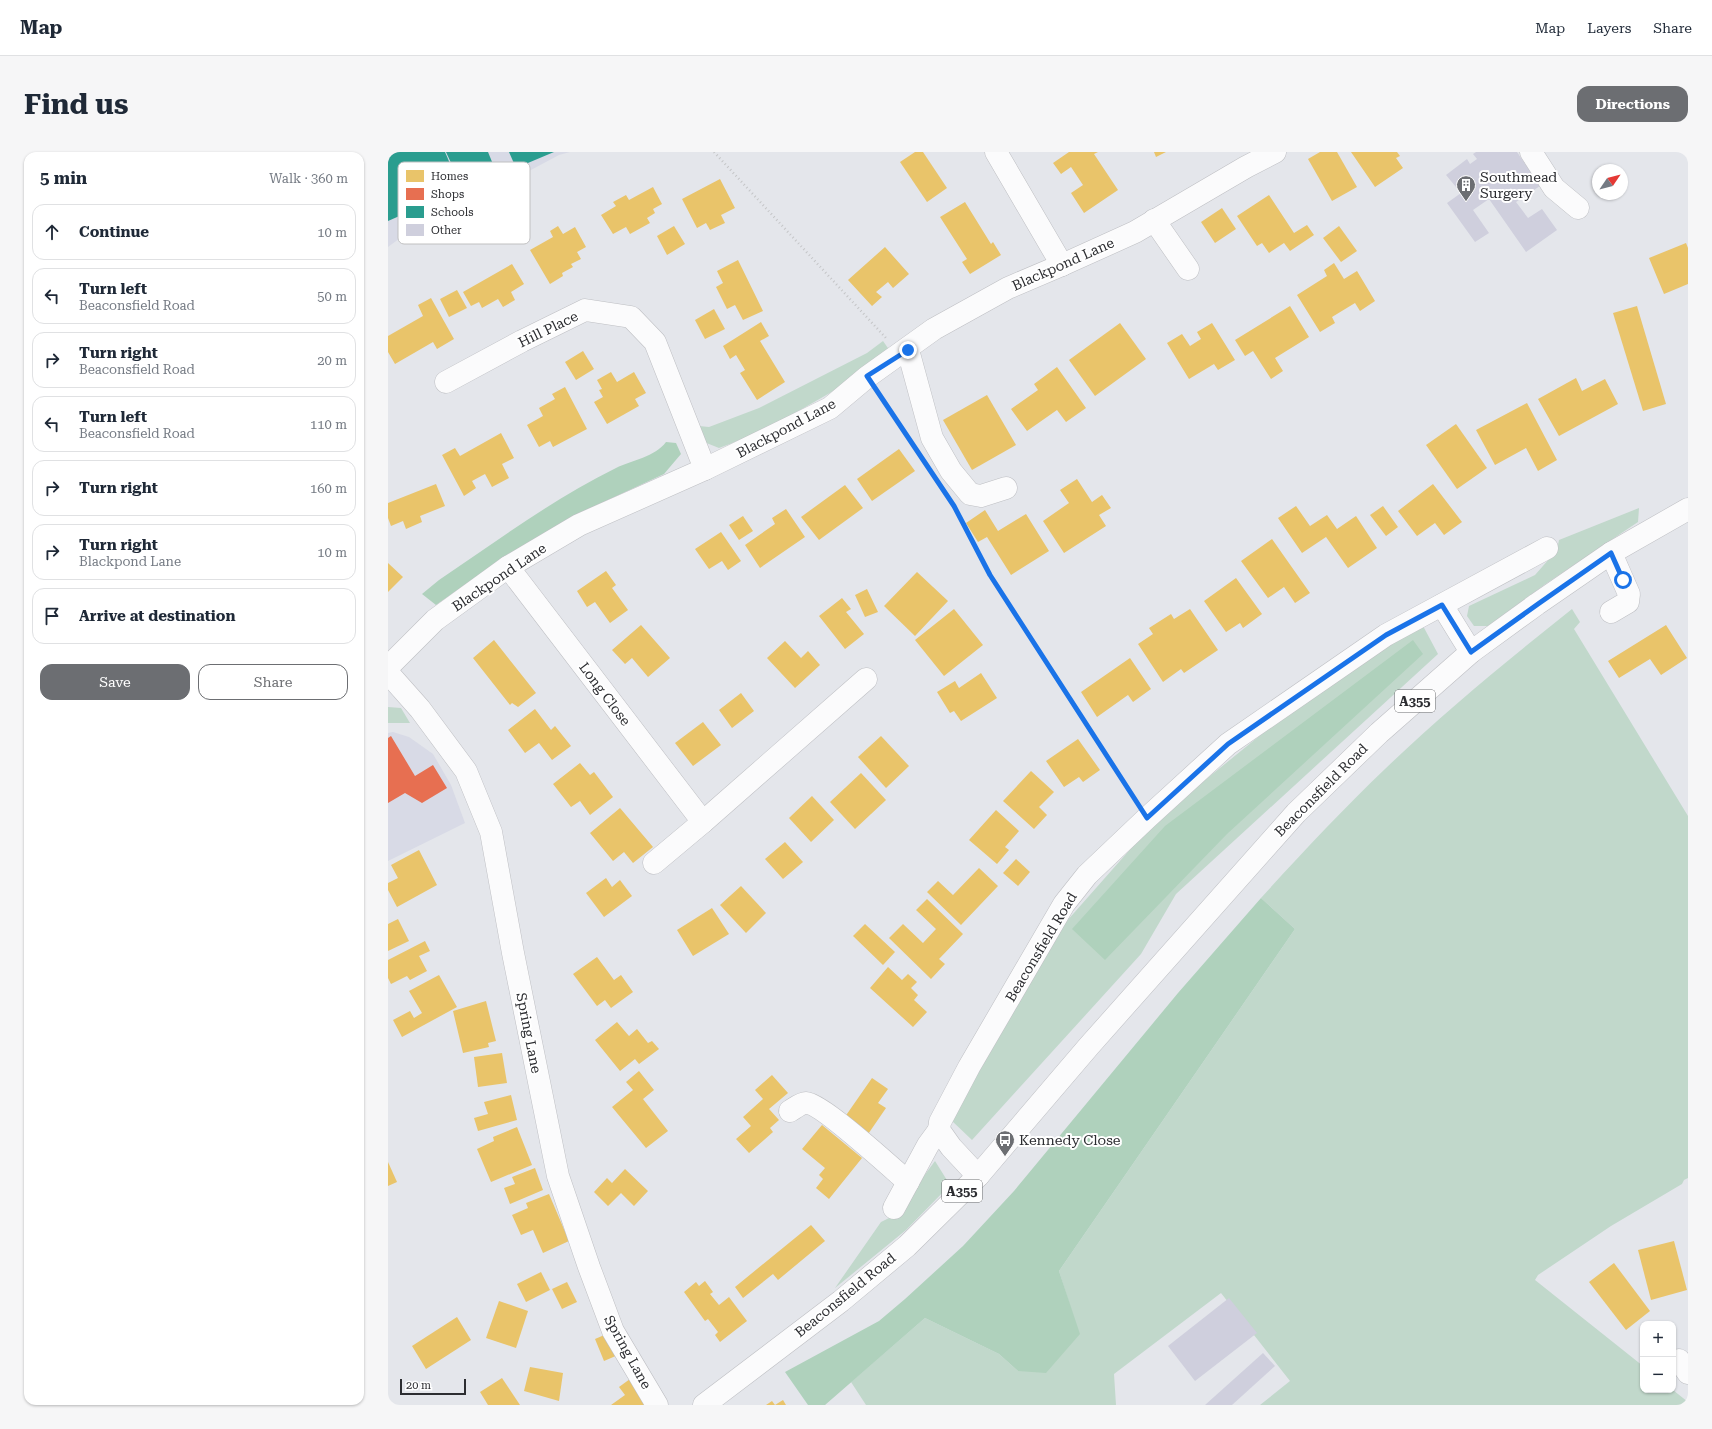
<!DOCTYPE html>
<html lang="en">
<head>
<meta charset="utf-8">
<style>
	:root { --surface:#fff; --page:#f6f6f7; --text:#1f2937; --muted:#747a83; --line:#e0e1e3; --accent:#6c6e72 }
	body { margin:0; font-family:"Roboto Serif",serif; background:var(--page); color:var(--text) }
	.controls { position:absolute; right:12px; bottom:12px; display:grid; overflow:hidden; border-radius:8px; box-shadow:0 1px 3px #0004 }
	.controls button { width:36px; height:36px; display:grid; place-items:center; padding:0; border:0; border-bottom:1px solid var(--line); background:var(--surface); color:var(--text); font:20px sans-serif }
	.compass { position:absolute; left:1204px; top:12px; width:36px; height:36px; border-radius:50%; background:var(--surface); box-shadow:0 1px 3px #0004; rotate:55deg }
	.scale { position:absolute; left:12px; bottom:10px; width:66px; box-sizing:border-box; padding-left:4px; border:2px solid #2c2d31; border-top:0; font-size:11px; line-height:14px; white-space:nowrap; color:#2c2d31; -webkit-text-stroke:3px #fff; paint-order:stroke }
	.stop { position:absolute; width:12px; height:12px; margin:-9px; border:3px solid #1a73e8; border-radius:50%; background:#fff }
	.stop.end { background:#1a73e8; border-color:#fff; box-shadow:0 1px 4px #0008 }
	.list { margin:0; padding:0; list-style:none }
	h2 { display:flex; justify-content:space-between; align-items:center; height:52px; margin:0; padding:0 16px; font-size:17px }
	h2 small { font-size:13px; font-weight:400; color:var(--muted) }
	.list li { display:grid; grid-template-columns:26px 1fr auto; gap:12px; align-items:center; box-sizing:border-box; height:56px; margin:0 8px 8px; padding:0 8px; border:1px solid var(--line); border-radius:12px }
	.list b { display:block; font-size:15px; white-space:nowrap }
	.list p { margin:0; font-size:13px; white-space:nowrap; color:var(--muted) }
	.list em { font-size:13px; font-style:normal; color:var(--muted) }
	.actions { display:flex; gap:8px; padding:12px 16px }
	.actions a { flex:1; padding:9px 0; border:1px solid var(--accent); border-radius:12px; text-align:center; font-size:14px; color:var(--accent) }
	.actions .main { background:var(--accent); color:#fff }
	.icon { flex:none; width:22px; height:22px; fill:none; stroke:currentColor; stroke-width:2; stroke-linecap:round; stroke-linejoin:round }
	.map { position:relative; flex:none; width:1300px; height:1253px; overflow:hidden; border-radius:12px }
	header { display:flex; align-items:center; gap:24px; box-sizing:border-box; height:56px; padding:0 20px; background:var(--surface); border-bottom:1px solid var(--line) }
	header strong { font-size:19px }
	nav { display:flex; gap:22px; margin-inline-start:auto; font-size:14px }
	.intro { display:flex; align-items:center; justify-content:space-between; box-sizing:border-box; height:96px; padding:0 24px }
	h1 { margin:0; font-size:28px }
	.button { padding:10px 18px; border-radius:12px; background:var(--accent); color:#fff; font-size:14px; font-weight:700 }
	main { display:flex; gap:24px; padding:0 24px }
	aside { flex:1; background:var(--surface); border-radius:12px; box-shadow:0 1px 3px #0004 }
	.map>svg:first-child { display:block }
</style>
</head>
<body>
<header>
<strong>Map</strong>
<nav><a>Map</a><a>Layers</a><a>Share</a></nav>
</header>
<div class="intro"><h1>Find us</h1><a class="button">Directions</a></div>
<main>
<aside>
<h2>5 min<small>Walk · 360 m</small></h2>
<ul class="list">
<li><svg class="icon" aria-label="ahead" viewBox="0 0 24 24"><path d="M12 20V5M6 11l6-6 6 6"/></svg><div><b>Continue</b></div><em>10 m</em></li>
<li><svg class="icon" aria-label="left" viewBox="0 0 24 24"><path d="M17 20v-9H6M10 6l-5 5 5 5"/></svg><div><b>Turn left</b><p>Beaconsfield Road</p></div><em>50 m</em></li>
<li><svg class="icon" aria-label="right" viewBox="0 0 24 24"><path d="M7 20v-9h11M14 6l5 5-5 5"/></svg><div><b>Turn right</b><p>Beaconsfield Road</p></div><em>20 m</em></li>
<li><svg class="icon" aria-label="left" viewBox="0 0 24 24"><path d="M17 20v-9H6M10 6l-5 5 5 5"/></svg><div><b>Turn left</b><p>Beaconsfield Road</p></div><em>110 m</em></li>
<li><svg class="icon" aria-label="right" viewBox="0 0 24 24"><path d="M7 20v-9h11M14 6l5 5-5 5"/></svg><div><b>Turn right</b></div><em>160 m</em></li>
<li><svg class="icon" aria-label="right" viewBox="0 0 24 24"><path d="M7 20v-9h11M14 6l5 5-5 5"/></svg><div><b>Turn right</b><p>Blackpond Lane</p></div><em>10 m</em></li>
<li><svg class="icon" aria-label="arrive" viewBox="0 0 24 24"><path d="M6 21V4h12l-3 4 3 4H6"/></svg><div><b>Arrive at destination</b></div></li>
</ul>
<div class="actions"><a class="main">Save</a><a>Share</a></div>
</aside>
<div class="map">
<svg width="1300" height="1253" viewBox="0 0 1300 1253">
	<rect width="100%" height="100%" fill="#e4e6eb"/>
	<g fill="#d8dae6">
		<polygon points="0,0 182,0 171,3 102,40 23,78 0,95"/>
		<polygon points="5,580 21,585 45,602 63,633 77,671 0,709 0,581"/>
	</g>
	<g fill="#c1d8cb">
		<path d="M495,189l7,10c-15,15 -32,25 -50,36 -39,23 -78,45 -121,61l-15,-6 -5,-16 10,1 50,-19 108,-55z"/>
		<polygon points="1251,356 1250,370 1156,433 1100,474 1086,474 1079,464 1081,454 1147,423 1169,398 1171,388"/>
		<path d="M1184,457l8,13 -6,7 114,187v362l-4,2 -2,4 -71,42 -73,49 -3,5 108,86v24h30l15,12v3h-428l30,-24 -69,-88 -107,81 2,31h-250l-15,-23 74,-64 74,36 19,17 61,-37 -20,-63 236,-342 -34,-31c40,-44 81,-88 124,-129 59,-57 123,-109 187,-160z"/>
		<polygon points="1034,472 1050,502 788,742 753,802 584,988 563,968 678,770 769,667 906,556"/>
		<polygon points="0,555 13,556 22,571 0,571"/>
		<polygon points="547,1009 562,1033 518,1078 447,1136 493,1070 507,1063"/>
	</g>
	<g fill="#afd1bc">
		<path d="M278,290l10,1 5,11 -17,20 -82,38 -96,58 -50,35 -14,-11 17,-14c58,-39 114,-81 177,-112 16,-8 39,-11 50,-26z"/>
		<polygon points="1025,488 1035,502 839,682 717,808 684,777 777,674"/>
		<polygon points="873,746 907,777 671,1119 692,1182 658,1221 630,1219 611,1202 537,1166 437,1253 420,1253 397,1220 491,1169 517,1147 575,1094 626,1039 790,841"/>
	</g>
	<g fill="#e9c46a">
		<polygon points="527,0 535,0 559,36 539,50 512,10"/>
		<polygon points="681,0 710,0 706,2 730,38 696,61 683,41 695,33 683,15 673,22 665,11"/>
		<polygon points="766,0 778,0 768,5"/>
		<polygon points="932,0 949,0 969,35 944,49 920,7"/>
		<polygon points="963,0 1009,0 1012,4 1008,6 1015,16 987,35"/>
		<polygon points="332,27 347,56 333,63 337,71 322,78 318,71 309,76 294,47"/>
		<polygon points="265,35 274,52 265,57 267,61 259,66 262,71 242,82 238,75 225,82 213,63 228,54 225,50 238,43 241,48"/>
		<polygon points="881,43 906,81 919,73 926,83 902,99 896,91 881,101 874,91 869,94 849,64"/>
		<polygon points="577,50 603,92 605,90 613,103 582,122 574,110 579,107 552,65"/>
		<polygon points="834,56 848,77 827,91 813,70"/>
		<polygon points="170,74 175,82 187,75 198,95 189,100 193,107 183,112 185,115 174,121 175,124 162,132 142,98 165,85 162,79"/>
		<polygon points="286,74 297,92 279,103 269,84"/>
		<polygon points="951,74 969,99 953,110 935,86"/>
		<polygon points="1298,91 1300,96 1300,132 1276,142 1261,106"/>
		<polygon points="497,95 521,122 505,136 500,130 488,140 494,145 484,154 460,128"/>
		<polygon points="350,108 375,159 355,168 347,153 339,157 328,135 335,131 329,119"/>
		<polygon points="946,111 956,127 969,119 987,149 972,159 967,151 944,165 947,171 932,180 909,143 939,124 936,118"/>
		<polygon points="124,112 136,132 123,140 127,148 115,155 110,147 94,156 91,150 83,154 75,140"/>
		<polygon points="69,138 79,156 61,165 52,147"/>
		<polygon points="43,146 66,187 49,197 45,190 7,212 0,200 0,184 35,164 30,153"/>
		<polygon points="902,154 921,185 887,206 895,219 883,227 865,199 857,204 847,188"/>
		<polygon points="1249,154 1278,252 1255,259 1225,161"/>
		<polygon points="326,157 337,177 317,187 307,168"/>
		<polygon points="373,170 381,184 372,189 397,230 369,248 352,221 357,218 348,203 342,207 335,194"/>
		<polygon points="732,171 758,207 707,244 681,208"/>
		<polygon points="824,171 847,208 830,218 826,212 801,227 779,191 794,182 802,194 813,187 809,180"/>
		<polygon points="195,199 206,217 188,228 177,210"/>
		<polygon points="669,215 698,256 678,270 669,258 639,279 623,257 650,238 646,232"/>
		<polygon points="223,220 229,230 246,220 258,241 247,247 251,254 219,272 206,250 215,245 211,238 214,237 209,228"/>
		<polygon points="1188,226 1194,239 1217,227 1230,252 1171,284 1150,247"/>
		<polygon points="177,235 199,277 165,295 162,289 151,295 139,273 155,264 151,256 167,247 164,242"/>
		<polygon points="599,243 628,293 584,318 555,268"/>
		<polygon points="1139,251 1169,308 1150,319 1138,296 1107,313 1088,278"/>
		<polygon points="1068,272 1099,316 1069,337 1038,293"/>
		<polygon points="113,281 126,306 114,312 121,326 104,335 97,322 84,329 88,336 76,344 54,303 67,296 72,304"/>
		<polygon points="511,297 527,319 484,349 469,327"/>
		<polygon points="689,327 704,350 714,343 723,356 711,363 718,374 676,401 655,369 681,351 672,338"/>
		<polygon points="48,332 57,354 32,364 34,370 18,377 15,369 3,374 0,366 0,351"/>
		<polygon points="1045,332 1074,370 1056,383 1047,371 1029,384 1010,359"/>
		<polygon points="457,333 475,356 431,388 413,365"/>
		<polygon points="908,354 922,374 939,363 949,377 968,364 989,396 960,416 938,385 914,401 890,366"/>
		<polygon points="995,354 1010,375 998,384 982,363"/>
		<polygon points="398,357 417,385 372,416 357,393 387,372 384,366"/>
		<polygon points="597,358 610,379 638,362 661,399 623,423 599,385 590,390 578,371"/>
		<polygon points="355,364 365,379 351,388 341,373"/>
		<polygon points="333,380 353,409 340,418 334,409 321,417 307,397"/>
		<polygon points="884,387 922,441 907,451 896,435 880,446 853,409"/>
		<polygon points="0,411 15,425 0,440"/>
		<polygon points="218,419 228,433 224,436 240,458 222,471 207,450 199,455 189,439"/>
		<polygon points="529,420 560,449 527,484 496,454"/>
		<polygon points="848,426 874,462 855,476 852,471 838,480 816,449"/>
		<polygon points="479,437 490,460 477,465 467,443"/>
		<polygon points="454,446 463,457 458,460 476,482 457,497 431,464"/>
		<polygon points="566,457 595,493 556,524 527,488"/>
		<polygon points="802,457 830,498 796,521 793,517 775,530 750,492 765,482 761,476 783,462 786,467"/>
		<polygon points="253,473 282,506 260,525 244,506 237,512 224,498"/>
		<polygon points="1278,473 1299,506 1273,523 1262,507 1231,526 1220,509"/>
		<polygon points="106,488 148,541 130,555 124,551 122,553 85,506"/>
		<polygon points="397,489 413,506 420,499 432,513 407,536 379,506"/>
		<polygon points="742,506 763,537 745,550 740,543 709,565 693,540"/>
		<polygon points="593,521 609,546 573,569 566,559 562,561 549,540 567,529 571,536"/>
		<polygon points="353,541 366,559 344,576 331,558"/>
		<polygon points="147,557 163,578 167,574 183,594 164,608 151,591 137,601 120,578"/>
		<polygon points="315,570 333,593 305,614 287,591"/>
		<polygon points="493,584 521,614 498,636 470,605"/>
		<polygon points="690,587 712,618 695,630 691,625 676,635 658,609"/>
		<polygon points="192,611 202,623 206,620 225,645 202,663 192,649 183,655 165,632"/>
		<polygon points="643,619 666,640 651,655 659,663 646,677 615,649"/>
		<polygon points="473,621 498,648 467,677 442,650"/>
		<polygon points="424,644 446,668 423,690 401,666"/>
		<polygon points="232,656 265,695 245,711 236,700 225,709 202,681"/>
		<polygon points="608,658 631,679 617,695 621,698 609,712 581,688"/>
		<polygon points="397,690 415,710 395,727 377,707"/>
		<polygon points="31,698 49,733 9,755 0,738 0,731 10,726 3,713"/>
		<polygon points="628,707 642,720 630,734 615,721"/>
		<polygon points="591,716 610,734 573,773 539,740 550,729 565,743"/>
		<polygon points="218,726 224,735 232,728 244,744 216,765 198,741"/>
		<polygon points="353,734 378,761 358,781 332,753"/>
		<polygon points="539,747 575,782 551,807 557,812 543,827 501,786 515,772 535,791 548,777 528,758"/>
		<polygon points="324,756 341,782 305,804 289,778"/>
		<polygon points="10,767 21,789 0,799 0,772"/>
		<polygon points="477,772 507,800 495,813 465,784"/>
		<polygon points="37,789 42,799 31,804 39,819 22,828 19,824 3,832 0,826 0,808"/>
		<polygon points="209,805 226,828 233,823 245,840 223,856 217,848 209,854 185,822"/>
		<polygon points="500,815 514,828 520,822 529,830 523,836 530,843 526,848 539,860 525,875 482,836"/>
		<polygon points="51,823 69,855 14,885 5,868 22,859 26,866 34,861 21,839"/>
		<polygon points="98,849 108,889 100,891 101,895 75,901 65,859"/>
		<polygon points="229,870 241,884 249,877 260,891 264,889 271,897 251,912 247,907 232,919 207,888"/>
		<polygon points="114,901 119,931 90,935 86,905"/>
		<polygon points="251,919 266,938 255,947 280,979 258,996 224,955 245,938 238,930"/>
		<polygon points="384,923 400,941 381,957 391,968 382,976 385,980 361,1001 348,987 363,974 355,965 375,947 367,938"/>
		<polygon points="484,926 500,937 490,951 498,956 476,988 452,972"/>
		<polygon points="123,943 129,968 90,979 86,966 100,962 96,950"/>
		<polygon points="434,973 474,1006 441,1047 428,1036 435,1027 431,1023 437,1016 414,997"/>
		<polygon points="129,975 144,1013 103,1030 89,997 106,989 105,985"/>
		<polygon points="0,1010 9,1030 0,1034"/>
		<polygon points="147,1016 155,1038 122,1052 116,1036 127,1032 124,1025"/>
		<polygon points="237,1017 260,1039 246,1054 233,1041 220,1054 206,1040 219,1026 224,1031"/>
		<polygon points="161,1042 181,1089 155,1101 145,1078 133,1083 124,1063 140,1056 138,1051"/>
		<polygon points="423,1073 437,1089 390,1128 385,1122 355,1146 347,1135"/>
		<polygon points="1286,1089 1299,1138 1263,1148 1250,1098"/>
		<polygon points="1226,1111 1262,1159 1238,1178 1201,1130"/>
		<polygon points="153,1120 162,1138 138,1150 129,1132"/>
		<polygon points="317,1129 325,1140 322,1142 331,1153 341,1145 359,1169 332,1190 327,1183 330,1180 320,1167 317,1169 296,1140 308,1130 311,1134"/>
		<polygon points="179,1130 189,1150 174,1157 164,1137"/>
		<polygon points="111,1149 140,1159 128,1196 98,1186"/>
		<polygon points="69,1165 83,1188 38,1217 24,1194"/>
		<polygon points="221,1181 230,1203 216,1209 207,1187"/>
		<polygon points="142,1215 175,1221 171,1249 136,1239"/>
		<polygon points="114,1226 132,1253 100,1253 92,1240"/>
		<polygon points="242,1227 260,1253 223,1253 237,1243 231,1235"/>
		<polygon points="395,1248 398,1253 387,1253"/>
		<polygon points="384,1249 387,1253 378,1253"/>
	</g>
	<polygon fill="#e76f51" points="3,584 27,624 45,613 59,636 34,651 17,641 0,651 0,586"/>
	<g fill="#2a9d8f">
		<polygon points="0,0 57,0 73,37 0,69"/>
		<polygon points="58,0 100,0 109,22 75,37"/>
		<polygon points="121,0 166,0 128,16"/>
	</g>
	<g fill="#cfcfdd">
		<polygon points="1088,0 1129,0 1152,34 1128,50 1140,66 1154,57 1169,78 1138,100 1101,47 1085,58 1101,81 1087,90 1059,51 1073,41 1058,23 1079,7 1082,12 1089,7 1085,2"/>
		<polygon points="841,1146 869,1181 807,1229 780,1194"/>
		<polygon points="875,1201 887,1214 844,1253 817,1253"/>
	</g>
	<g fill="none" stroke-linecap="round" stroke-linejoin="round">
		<g stroke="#bebfc3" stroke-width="23">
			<g id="minor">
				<polyline points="608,0 674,113"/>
				<polyline points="1143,0 1166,36 1190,56"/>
				<polyline points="766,68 800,117"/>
				<polyline points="520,198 544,286 563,319 582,342 593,344 618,336"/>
				<polyline points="58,230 134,189 197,158 243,165 267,190 317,317"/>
				<polyline points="120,415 315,670 266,711"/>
				<polyline points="1054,453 1083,500"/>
				<polyline points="1223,460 1240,450 1241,442 1223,401"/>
				<polyline points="0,515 47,468 120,415 191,373 317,317 442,256 479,225 546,177 620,136 674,113 747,80 858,15 887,0"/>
				<polyline points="0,521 32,557 78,619 103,680 125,801 170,1024 201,1115 225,1179 269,1253"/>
				<polyline points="315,670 478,527"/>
				<path d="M402,959c5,-3 11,-8 16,-8 15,0 87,66 102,79"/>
				<polyline points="590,1024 563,995 551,978 552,970 581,915 676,752 699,723 759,666 840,592 998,483 1159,396"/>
				<polyline points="506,1056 540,993 551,978"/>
				<polyline points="1291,1208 1300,1221"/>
			</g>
		</g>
		<g stroke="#bebfc3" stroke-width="23">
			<polyline id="major" points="316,1253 453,1149 519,1094 590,1024 701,894 908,661 991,581 1083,500 1149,452 1223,401 1300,357"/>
		</g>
		<g stroke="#c4c5c7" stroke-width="2.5" stroke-dasharray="1 3" stroke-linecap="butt">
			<polyline points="326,0 498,186"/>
			<polyline points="492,243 519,284"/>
			<polyline points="569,360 602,423 747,648"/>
		</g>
		<use href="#minor" stroke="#fbfbfc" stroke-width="22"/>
		<use href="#major" stroke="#fbfbfc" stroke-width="22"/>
	</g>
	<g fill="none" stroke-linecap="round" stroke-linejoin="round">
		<polyline stroke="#1a73e8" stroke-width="5" points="520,198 479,224 566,354 602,423 759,666 840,592 998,483 1054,453 1083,500 1150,452 1223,401 1235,428"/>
	</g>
	<defs>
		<g id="building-pin" transform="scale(1)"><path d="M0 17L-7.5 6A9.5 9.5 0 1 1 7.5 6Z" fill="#6c6e72" stroke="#fff"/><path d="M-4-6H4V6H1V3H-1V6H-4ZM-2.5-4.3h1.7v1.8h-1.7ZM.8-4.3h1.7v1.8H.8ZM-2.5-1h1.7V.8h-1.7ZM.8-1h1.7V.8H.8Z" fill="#fff"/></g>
		<g id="bus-pin" transform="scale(1)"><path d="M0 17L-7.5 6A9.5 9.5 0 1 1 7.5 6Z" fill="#6c6e72" stroke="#fff"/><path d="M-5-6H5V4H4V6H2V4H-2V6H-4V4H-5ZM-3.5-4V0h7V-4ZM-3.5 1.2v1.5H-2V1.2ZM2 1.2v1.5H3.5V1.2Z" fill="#fff"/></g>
	</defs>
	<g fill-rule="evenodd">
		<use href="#building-pin" x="1078" y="33"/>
		<use href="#bus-pin" x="617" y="988"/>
	</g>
	<g text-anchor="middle" stroke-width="4" stroke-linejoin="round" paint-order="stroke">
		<g fill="#fff" stroke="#6b6c6f" stroke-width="1">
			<rect x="1007" y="538" width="40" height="22" rx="3"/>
			<rect x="554" y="1028" width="40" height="22" rx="3"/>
		</g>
		<g font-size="13" font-weight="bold" fill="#2c2d31">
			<text x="1027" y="554">A355</text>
			<text x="574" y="1044">A355</text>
		</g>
		<g font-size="14" fill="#2c2d31" stroke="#fff" text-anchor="start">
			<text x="1092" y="30">Southmead<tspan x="1092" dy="16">Surgery</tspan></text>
			<text x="631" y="993">Kennedy Close</text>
		</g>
		<g font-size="14" fill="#2c2d31" stroke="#fff">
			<text transform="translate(675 112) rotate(-24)" y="5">Blackpond Lane</text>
			<text transform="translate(160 177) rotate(-26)" y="5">Hill Place</text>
			<text transform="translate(398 276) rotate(-28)" y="5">Blackpond Lane</text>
			<text transform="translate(111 425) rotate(-34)" y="5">Blackpond Lane</text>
			<text transform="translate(217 542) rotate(53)" y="5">Long Close</text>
			<text transform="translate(933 638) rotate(-45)" y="5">Beaconsfield Road</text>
			<text transform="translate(653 795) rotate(-59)" y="5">Beaconsfield Road</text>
			<text transform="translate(141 881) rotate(79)" y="5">Spring Lane</text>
			<text transform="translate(457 1143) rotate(-39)" y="5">Beaconsfield Road</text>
			<text transform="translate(240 1200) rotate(61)" y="5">Spring Lane</text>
		</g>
	</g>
	<rect x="10" y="10" width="132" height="82" rx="6" fill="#fff" stroke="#c0c0c1" stroke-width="1"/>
	<rect x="18" y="18" width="18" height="12" fill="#e9c46a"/>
	<rect x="18" y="36" width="18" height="12" fill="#e76f51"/>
	<rect x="18" y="54" width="18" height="12" fill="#2a9d8f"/>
	<rect x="18" y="72" width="18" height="12" fill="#cfcfdd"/>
	<g font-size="11" fill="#2c2d31">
		<text x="43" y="28">Homes</text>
		<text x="43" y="46">Shops</text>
		<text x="43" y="64">Schools</text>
		<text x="43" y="82">Other</text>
	</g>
</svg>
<div class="controls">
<button>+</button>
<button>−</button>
</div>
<svg class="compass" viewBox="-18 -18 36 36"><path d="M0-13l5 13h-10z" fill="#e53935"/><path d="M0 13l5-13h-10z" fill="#747a83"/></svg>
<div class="scale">20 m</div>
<div class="stop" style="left:1235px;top:428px"></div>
<div class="stop end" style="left:520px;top:198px"></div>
</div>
</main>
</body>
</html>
